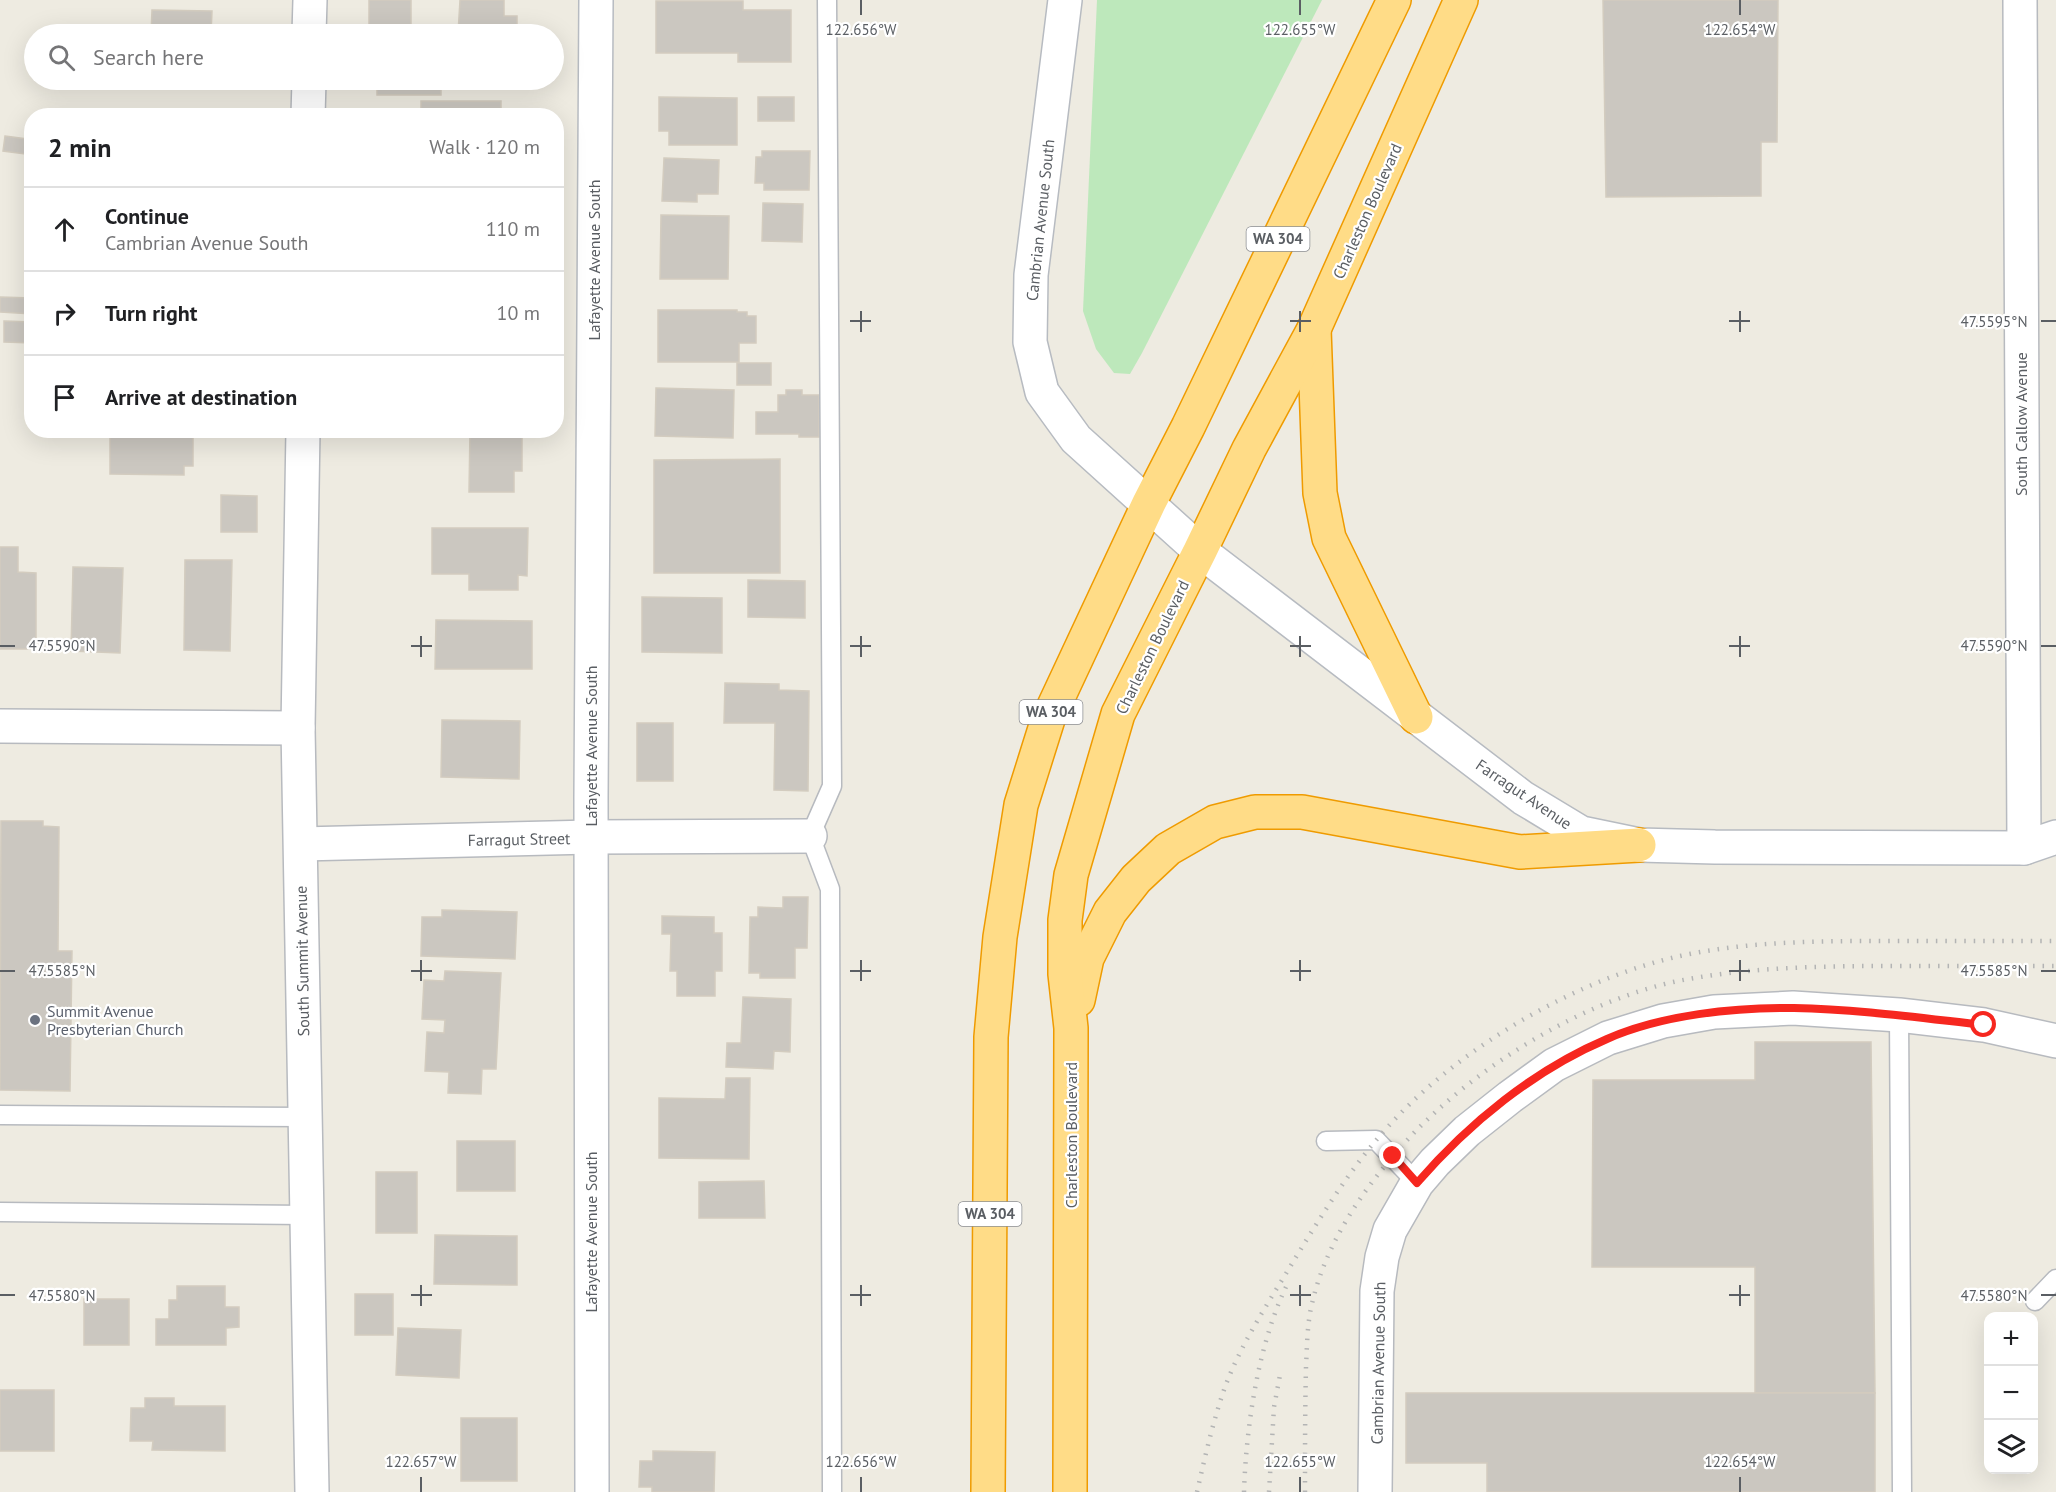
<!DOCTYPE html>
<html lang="en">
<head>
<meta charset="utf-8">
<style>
	:root { --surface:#fff; --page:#f6f6f6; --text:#202124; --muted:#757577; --line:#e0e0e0 }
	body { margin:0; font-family:"PT Sans",sans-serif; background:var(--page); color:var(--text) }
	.controls { position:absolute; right:18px; bottom:18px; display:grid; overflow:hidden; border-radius:12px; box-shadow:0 6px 24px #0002 }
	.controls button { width:54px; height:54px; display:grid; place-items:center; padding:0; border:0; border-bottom:2px solid var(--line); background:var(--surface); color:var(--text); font:30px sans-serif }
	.stop { position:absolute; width:18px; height:18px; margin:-14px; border:4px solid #f6271f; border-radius:50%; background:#fff }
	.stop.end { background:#f6271f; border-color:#fff; box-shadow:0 2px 6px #0008 }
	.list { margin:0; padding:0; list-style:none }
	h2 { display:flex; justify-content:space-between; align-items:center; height:78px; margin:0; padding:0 24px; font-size:26px }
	h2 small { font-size:20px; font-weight:400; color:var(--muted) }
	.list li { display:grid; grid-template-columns:39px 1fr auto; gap:18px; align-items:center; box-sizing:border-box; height:84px; padding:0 24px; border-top:2px solid var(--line) }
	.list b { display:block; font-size:22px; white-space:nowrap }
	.list p { margin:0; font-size:20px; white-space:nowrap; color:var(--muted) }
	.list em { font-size:20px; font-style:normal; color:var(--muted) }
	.icon { flex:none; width:33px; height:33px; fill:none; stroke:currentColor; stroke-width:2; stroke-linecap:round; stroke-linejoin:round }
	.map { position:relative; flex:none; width:2056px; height:1492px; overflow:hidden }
	.search { position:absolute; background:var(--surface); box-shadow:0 6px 24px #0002; left:24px; top:24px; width:540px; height:66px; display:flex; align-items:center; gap:15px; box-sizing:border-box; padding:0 21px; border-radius:33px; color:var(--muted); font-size:22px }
	.panel { position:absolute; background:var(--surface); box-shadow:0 6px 24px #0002; left:24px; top:108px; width:540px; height:330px; border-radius:24px }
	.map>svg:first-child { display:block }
</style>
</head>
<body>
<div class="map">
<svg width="2056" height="1492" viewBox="0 0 2056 1492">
	<rect width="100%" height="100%" fill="#eeebe1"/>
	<polygon fill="#bde8bb" points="1097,0 1322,0 1142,353 1130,374 1114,373 1096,349 1083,311"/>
	<g fill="#cbc7c0" stroke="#d3ccbf" stroke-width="1.5">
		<rect x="369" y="0" width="42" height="34"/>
		<polygon points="460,0 504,0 504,16 517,16 517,34 458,34"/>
		<polygon points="1603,0 1778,0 1777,142 1761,142 1761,196 1606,197"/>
		<polygon points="656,1 743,1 743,10 791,10 791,62 738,62 738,53 656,53"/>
		<polygon points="152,10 212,11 211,34 151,34"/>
		<rect x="377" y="80" width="64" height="15"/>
		<polygon points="659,97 737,98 737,145 669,145 669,131 659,131"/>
		<rect x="758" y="97" width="36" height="24"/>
		<rect x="421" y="101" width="80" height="15"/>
		<rect x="162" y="110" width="54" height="6"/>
		<polygon points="5,136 27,139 25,154 3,151"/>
		<polygon points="762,151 810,151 809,190 764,190 764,183 755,183 756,157 762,157"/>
		<polygon points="664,158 719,160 718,194 697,194 697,202 662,201"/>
		<polygon points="763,203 803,204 802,242 762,241"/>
		<polygon points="661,215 729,216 728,279 660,279"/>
		<polygon points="0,297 32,298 32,314 0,312"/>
		<polygon points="658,310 737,310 737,312 747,312 747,316 756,316 756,343 739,343 739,362 658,362"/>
		<polygon points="4,321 32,322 32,343 4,342"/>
		<rect x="737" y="363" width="34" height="22"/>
		<polygon points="656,388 734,390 733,438 655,436"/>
		<polygon points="786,390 802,390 802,395 819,395 819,437 799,437 799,434 756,434 756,412 778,412 778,395 786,395"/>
		<polygon points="110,430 193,430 193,466 184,466 184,475 110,474"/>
		<polygon points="470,430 522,430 522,471 514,471 514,492 469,492"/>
		<polygon points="780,459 780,573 654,573 654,460"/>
		<polygon points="221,495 257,496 257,532 221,532"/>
		<polygon points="432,528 528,528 527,576 518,575 518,590 469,590 469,574 432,574"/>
		<polygon points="0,547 18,547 18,572 36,573 36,649 0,649"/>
		<polygon points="185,560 232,560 230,651 184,650"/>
		<polygon points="73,567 123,568 120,653 71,651"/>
		<polygon points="748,580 805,581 805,618 748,617"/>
		<polygon points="642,597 722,598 722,653 642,652"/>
		<polygon points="436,620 532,621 532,669 435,669"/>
		<polygon points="725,683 779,684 779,690 809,691 808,791 774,790 775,723 724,723"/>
		<polygon points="442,720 520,721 519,779 441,777"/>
		<rect x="637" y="723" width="36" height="58"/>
		<polygon points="1,821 43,821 43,826 59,827 58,951 72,951 70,1091 0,1090"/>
		<polygon points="783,897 808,897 807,948 795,948 795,978 760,978 760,973 749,973 750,917 758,917 758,907 783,908"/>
		<polygon points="442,910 517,912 515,959 421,956 422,917 442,917"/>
		<polygon points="662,916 714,917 714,933 722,933 722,971 715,971 715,996 677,996 677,971 670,971 671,934 662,934"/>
		<polygon points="445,971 501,973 496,1069 482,1069 481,1094 448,1093 449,1072 425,1071 427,1032 444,1033 445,1020 422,1019 424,980 444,981"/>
		<polygon points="743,997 791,999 790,1052 774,1051 773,1069 726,1067 727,1043 741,1043"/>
		<polygon points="1755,1042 1871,1042 1875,1393 1755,1393 1755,1267 1592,1267 1593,1080 1755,1080"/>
		<polygon points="726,1078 750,1078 749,1159 659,1158 659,1098 725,1099"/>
		<rect x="457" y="1141" width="58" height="50"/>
		<rect x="376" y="1172" width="41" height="61"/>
		<polygon points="764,1181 765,1218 699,1218 699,1182"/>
		<polygon points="435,1235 517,1236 517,1285 434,1284"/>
		<polygon points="177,1286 225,1286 225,1307 239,1307 239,1327 226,1328 226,1345 156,1345 156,1319 169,1319 169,1300 177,1300"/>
		<rect x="355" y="1294" width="38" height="41"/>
		<rect x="84" y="1299" width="45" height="46"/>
		<polygon points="398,1328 461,1330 459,1378 396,1375"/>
		<rect x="0" y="1390" width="54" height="61"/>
		<polygon points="1406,1393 1875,1393 1875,1492 1487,1492 1487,1463 1406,1463"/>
		<polygon points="145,1398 174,1398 174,1406 225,1406 225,1451 152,1450 153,1441 130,1441 131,1408 145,1408"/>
		<rect x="461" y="1418" width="56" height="63"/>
		<polygon points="653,1451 715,1452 714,1492 652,1492 652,1487 639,1487 640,1461 653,1461"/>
	</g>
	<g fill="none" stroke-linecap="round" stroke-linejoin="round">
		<g stroke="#b7babf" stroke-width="21">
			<g id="lane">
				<polyline points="827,0 832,786 810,836 830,889 832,1492"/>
				<polyline points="1899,1015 1902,1492"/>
				<polyline points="0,1115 305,1117"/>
				<polyline points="1326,1141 1376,1140 1417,1183"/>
				<polyline points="0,1212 307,1215"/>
				<polyline points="2035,1301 2056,1279"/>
			</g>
		</g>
		<g stroke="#b7babf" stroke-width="36">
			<g id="street">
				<polyline points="2020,0 2024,848"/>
				<polyline points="309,34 310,0"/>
				<polyline points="308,116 309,80"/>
				<polyline points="303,430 298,728 312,1492"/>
				<polyline points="0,726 298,728"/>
				<polyline points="301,844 591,837 810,836"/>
				<polyline points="1375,1492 1377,1291 1382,1257 1390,1230 1417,1183 1435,1162 1467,1131 1510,1097 1554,1065 1608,1038 1663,1021 1714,1012 1793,1008 1899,1015 1984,1025 2056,1041"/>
			</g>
		</g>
		<g stroke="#b7bbc1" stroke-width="36">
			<g id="secondary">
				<polyline points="1065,0 1031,275 1030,342 1042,392 1076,439 1200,551 1523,798 1581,833 1639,845 1715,847 2024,848 2056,837"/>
				<polyline points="592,1492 591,797 596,0"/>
			</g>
		</g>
		<g stroke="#ef9b00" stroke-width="36">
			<g id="highway">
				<polyline points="1314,329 1320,493 1329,538 1416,717"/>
				<polyline points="1078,1000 1087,958 1110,912 1136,879 1168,849 1215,822 1255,812 1302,812 1520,852 1639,845"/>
				<polyline points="988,1492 991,1037 1000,937 1021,805 1048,719 1149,503 1188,427 1394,0"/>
				<polyline points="1070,1492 1071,1028 1065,974 1065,920 1071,875 1118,714 1200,551 1249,449 1314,329 1461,0"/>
			</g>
		</g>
		<use href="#lane" stroke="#fff" stroke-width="18"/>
		<use href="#street" stroke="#fff" stroke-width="33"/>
		<use href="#secondary" stroke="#fff" stroke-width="33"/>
		<use href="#highway" stroke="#ffdc87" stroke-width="33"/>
		<g stroke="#b3b4b4" stroke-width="4.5" stroke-dasharray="1.5 8" stroke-linecap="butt">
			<path d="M1197,1492c8,-35 16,-71 28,-105 17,-46 46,-88 71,-130 30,-49 60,-97 100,-139 70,-74 184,-140 284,-162 69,-15 140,-15 210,-15 56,0 111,0 166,0"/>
			<path d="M1244,1492c2,-64 14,-147 42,-205"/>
			<polyline points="1269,1492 1274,1407 1280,1375"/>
			<path d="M1305,1492c0,-41 0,-83 1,-125 1,-19 1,-40 5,-59 14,-66 54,-122 99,-171 67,-71 172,-136 268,-156 71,-14 143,-15 216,-15 54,0 108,0 162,0"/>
		</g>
	</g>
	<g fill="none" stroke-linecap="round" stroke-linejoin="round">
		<path stroke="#f6271f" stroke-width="8" d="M1393,1156l24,27c52,-60 117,-113 190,-144 54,-24 128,-32 187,-31 63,1 127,10 190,17"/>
	</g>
	<path fill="none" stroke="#5a5e63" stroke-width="2" d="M861,0v15M1300,0v15M1740,0v15M861,311v21M1300,311v21M1740,311v21M850,321h21M1290,321h21M1729,321h21M2041,321h15M421,636v21M861,636v21M1300,636v21M1740,636v21M0,646h15M411,646h21M850,646h21M1290,646h21M1729,646h21M2041,646h15M421,960v21M861,960v21M1300,960v21M1740,960v21M0,971h15M411,971h21M850,971h21M1290,971h21M1729,971h21M2041,971h15M421,1285v21M861,1285v21M1300,1285v21M1740,1285v21M0,1295h15M411,1295h21M850,1295h21M1290,1295h21M1729,1295h21M2041,1295h15M421,1477v15M861,1477v15M1300,1477v15M1740,1477v15"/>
	<circle fill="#6b7280" stroke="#fff" stroke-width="2" cx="35" cy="1020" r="6"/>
	<g text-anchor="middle" stroke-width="4.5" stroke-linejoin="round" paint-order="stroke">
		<g fill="#fff" stroke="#8c8e92" stroke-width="1.5">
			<rect x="1246.5" y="227" width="63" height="24" rx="4.5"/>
			<rect x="1019.5" y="700" width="63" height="24" rx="4.5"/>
			<rect x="958.5" y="1202" width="63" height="24" rx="4.5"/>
		</g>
		<g font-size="15" font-weight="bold" fill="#5a5e63">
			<text x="1278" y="244">WA 304</text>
			<text x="1051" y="717">WA 304</text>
			<text x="990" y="1219">WA 304</text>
		</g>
		<g font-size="16" fill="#5a5e63" stroke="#fff">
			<text transform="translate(1367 211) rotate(-66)" y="6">Charleston Boulevard</text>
			<text transform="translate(1040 220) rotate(-84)" y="6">Cambrian Avenue South</text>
			<text transform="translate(594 260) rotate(-90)" y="6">Lafayette Avenue South</text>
			<text transform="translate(2021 424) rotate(-90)" y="6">South Callow Avenue</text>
			<text transform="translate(1152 647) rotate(-64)" y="6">Charleston Boulevard</text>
			<text transform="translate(591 746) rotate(-90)" y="6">Lafayette Avenue South</text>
			<text transform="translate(1524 794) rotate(34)" y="6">Farragut Avenue</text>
			<text transform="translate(519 839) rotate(-1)" y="6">Farragut Street</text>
			<text transform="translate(302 961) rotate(-91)" y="6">South Summit Avenue</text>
			<text transform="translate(1071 1135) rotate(-90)" y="6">Charleston Boulevard</text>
			<text transform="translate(591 1232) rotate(-90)" y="6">Lafayette Avenue South</text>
			<text transform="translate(1378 1363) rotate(-89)" y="6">Cambrian Avenue South</text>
		</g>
		<g font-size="16" fill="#5b616d" stroke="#fff" text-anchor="start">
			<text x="47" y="1017">Summit Avenue<tspan x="47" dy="18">Presbyterian Church</tspan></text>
		</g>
	</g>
	<g font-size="15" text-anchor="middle" fill="#5a5e63" stroke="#fff" stroke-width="4.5" stroke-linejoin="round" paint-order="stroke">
		<text x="861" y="35">122.656°W</text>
		<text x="1300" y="35">122.655°W</text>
		<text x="1740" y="35">122.654°W</text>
		<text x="1994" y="327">47.5595°N</text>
		<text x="62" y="651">47.5590°N</text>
		<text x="1994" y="651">47.5590°N</text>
		<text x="62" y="976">47.5585°N</text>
		<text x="1994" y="976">47.5585°N</text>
		<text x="62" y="1301">47.5580°N</text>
		<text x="1994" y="1301">47.5580°N</text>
		<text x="421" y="1467">122.657°W</text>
		<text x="861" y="1467">122.656°W</text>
		<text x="1300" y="1467">122.655°W</text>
		<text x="1740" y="1467">122.654°W</text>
	</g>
</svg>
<div class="controls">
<button>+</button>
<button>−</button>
<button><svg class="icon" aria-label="layers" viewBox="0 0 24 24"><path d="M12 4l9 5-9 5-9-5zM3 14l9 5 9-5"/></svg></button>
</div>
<div class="stop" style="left:1984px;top:1025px"></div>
<div class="stop end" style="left:1393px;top:1156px"></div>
<div class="search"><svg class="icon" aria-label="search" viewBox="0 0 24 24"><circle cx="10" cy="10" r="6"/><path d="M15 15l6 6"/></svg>Search here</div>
<section class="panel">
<h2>2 min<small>Walk · 120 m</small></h2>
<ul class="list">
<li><svg class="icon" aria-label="ahead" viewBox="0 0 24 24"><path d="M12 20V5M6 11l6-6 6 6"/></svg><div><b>Continue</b><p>Cambrian Avenue South</p></div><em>110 m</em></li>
<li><svg class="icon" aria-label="right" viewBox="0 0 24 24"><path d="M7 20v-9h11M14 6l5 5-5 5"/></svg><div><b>Turn right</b></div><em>10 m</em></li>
<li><svg class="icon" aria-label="arrive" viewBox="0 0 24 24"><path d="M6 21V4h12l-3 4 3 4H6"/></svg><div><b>Arrive at destination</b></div></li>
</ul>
</section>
</div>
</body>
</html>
